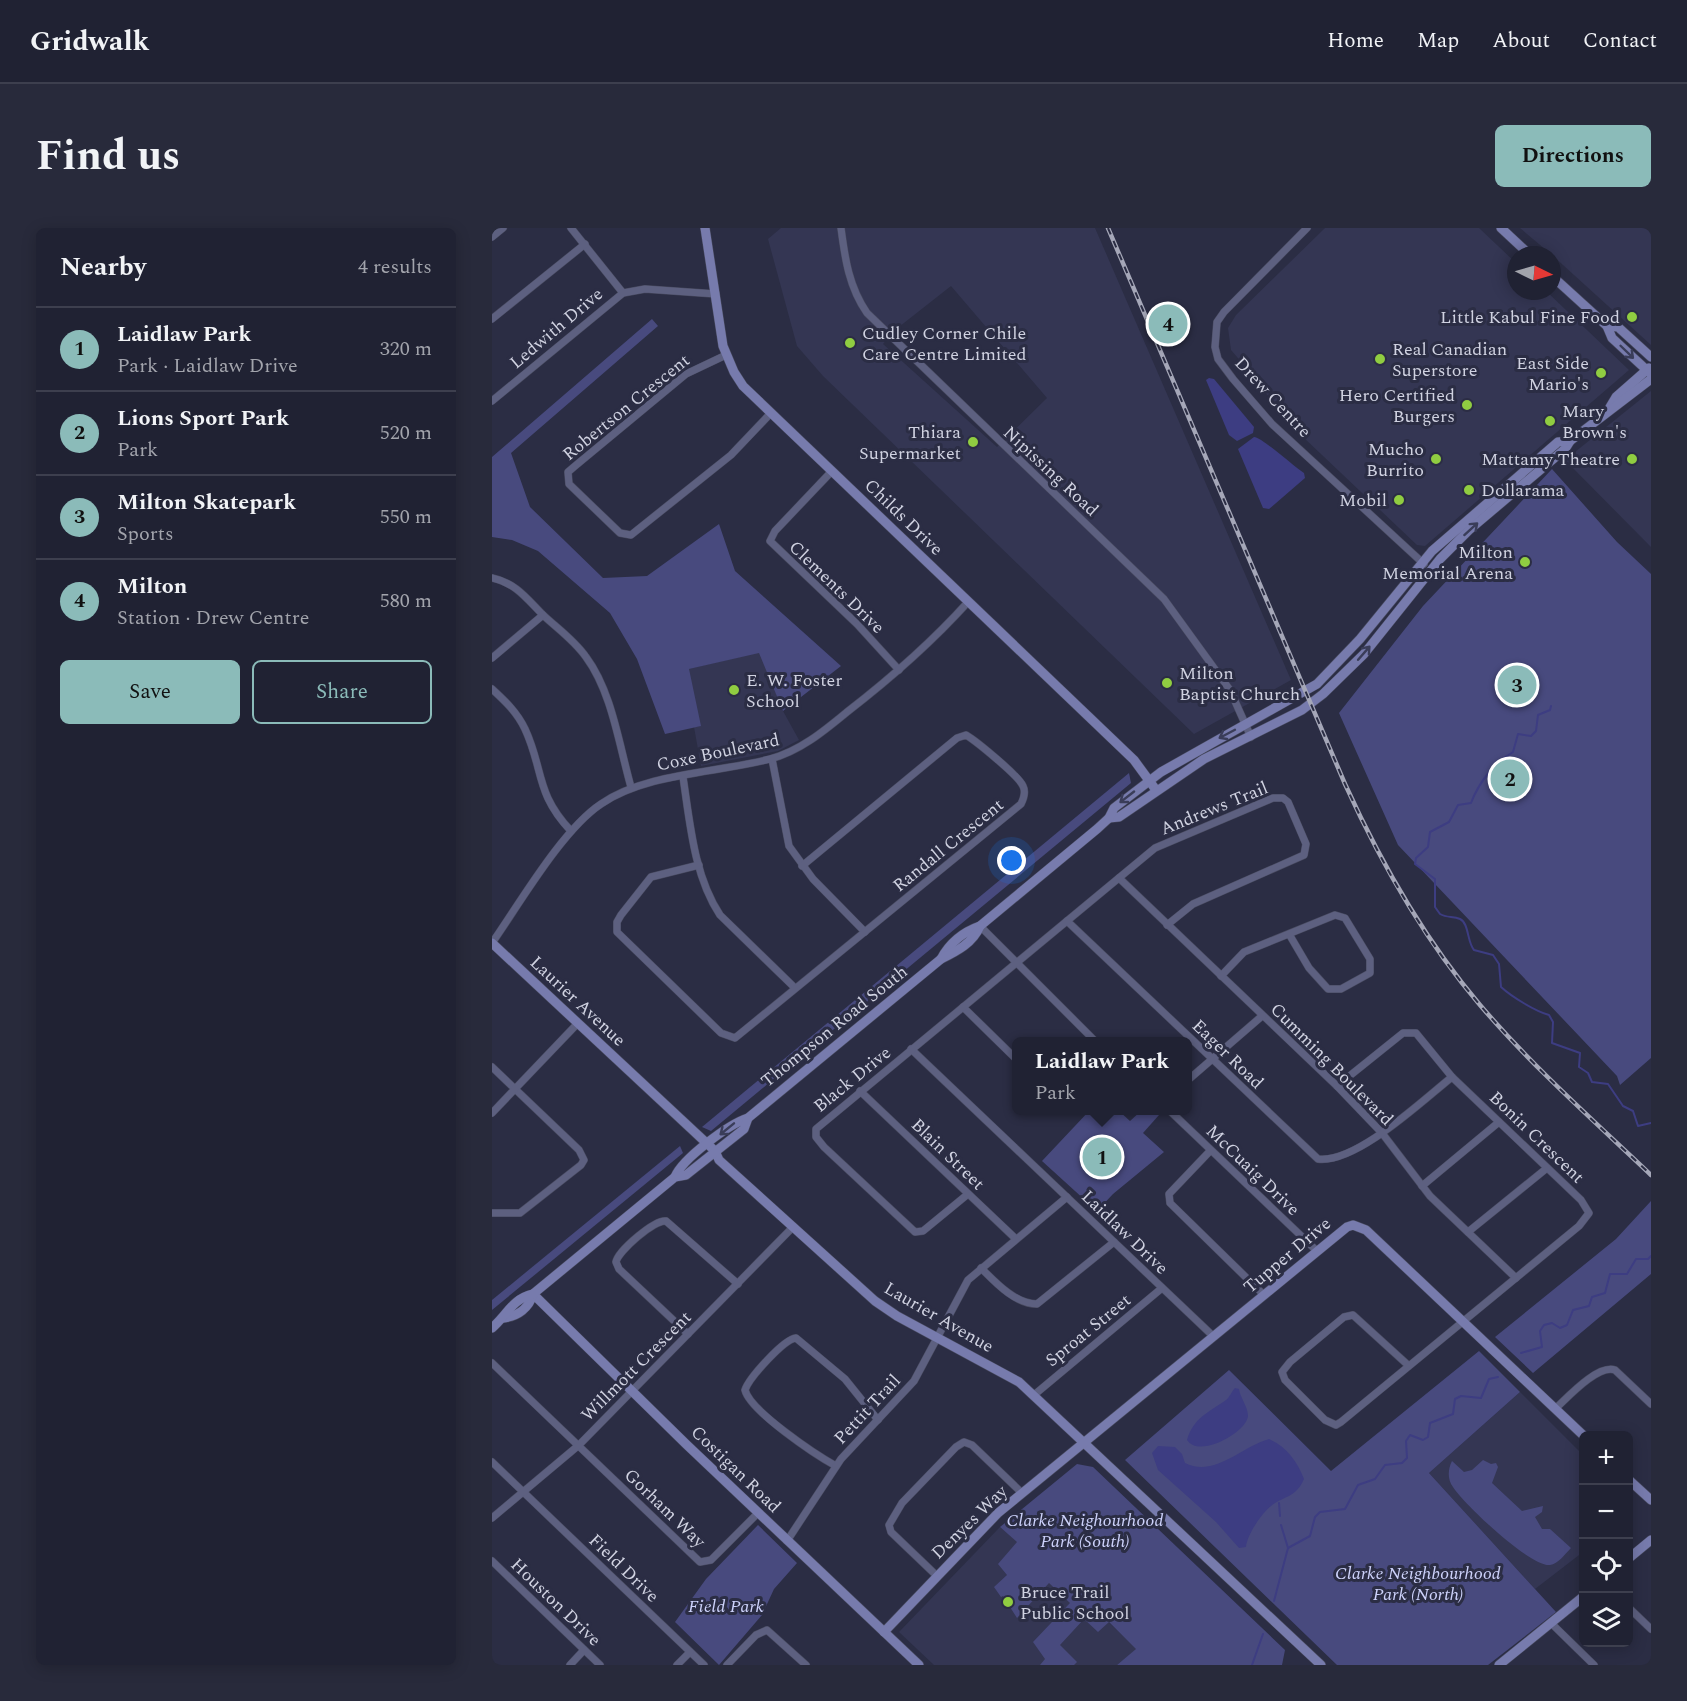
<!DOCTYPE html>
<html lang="en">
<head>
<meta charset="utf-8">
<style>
	:root { --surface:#202233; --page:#282a3b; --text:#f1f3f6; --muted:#a2a4ac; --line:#3d3f4e; --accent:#8bbbb9 }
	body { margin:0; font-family:Spectral,serif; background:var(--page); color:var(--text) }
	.controls { position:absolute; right:18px; bottom:18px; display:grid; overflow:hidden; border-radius:9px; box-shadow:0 3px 15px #0003 }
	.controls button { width:54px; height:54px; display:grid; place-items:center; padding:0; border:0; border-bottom:2px solid var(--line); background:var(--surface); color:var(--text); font:30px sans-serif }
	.compass { position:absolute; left:1015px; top:18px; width:54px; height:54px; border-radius:50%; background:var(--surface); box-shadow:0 3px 15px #0003; rotate:95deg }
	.you { position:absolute; left:520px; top:633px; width:21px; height:21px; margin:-15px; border:4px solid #fff; border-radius:50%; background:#1a73e8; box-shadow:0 0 0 9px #1a73e833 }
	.badge { display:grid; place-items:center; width:39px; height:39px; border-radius:50%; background:var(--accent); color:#111; font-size:20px; font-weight:700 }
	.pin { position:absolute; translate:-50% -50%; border:3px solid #fff; box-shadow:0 2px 6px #0006 }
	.popup { position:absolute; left:520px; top:809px; width:180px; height:78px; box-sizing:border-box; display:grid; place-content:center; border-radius:9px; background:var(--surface); filter:drop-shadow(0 2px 4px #0005); font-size:20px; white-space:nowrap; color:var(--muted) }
	.popup b { font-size:22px; color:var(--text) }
	.popup::after { content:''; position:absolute; left:50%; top:100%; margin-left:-12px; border:12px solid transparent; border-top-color:var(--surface) }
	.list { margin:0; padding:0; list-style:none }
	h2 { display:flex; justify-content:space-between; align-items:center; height:78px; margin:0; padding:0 24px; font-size:26px }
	h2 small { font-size:20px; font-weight:400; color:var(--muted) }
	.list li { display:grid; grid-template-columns:39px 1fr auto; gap:18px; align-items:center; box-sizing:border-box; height:84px; padding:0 24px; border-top:2px solid var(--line) }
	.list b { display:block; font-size:22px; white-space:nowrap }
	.list p { margin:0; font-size:20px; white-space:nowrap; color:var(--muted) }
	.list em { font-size:20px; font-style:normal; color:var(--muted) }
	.actions { display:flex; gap:12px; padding:18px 24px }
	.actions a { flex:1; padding:14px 0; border:2px solid var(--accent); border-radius:9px; text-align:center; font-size:21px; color:var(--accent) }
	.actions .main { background:var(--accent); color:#111 }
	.icon { flex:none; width:33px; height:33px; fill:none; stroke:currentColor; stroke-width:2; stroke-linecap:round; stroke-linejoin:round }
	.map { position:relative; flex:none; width:1159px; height:1437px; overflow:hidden; border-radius:9px }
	header { display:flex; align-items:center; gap:36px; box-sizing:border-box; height:84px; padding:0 30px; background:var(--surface); border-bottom:2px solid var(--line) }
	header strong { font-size:28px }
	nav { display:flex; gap:33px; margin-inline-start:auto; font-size:21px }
	.intro { display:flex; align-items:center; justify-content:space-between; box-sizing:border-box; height:144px; padding:0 36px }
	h1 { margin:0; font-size:42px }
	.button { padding:15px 27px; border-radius:9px; background:var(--accent); color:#111; font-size:21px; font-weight:700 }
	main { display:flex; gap:36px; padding:0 36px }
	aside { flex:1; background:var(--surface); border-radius:9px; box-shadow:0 3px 15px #0003 }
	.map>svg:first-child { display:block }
</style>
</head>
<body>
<header>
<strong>Gridwalk</strong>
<nav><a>Home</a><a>Map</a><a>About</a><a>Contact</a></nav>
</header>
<div class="intro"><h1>Find us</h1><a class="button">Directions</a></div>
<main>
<aside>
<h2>Nearby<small>4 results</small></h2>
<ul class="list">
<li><span class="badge">1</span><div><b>Laidlaw Park</b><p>Park · Laidlaw Drive</p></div><em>320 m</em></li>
<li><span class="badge">2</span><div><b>Lions Sport Park</b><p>Park</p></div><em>520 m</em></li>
<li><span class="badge">3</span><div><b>Milton Skatepark</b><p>Sports</p></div><em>550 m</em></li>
<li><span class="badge">4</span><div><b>Milton</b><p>Station · Drew Centre</p></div><em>580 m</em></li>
</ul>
<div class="actions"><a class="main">Save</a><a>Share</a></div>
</aside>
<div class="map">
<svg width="1159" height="1437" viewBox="0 0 1159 1437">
	<rect width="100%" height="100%" fill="#2b2d44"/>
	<g fill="#343653" fill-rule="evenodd">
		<path d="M289,0h314l196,452 -97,54 -371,-358 -26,-30 -29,-107zM459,58l96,112 -50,49 -114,-103 12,-14z"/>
		<polygon points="833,0 987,0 1024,35 1024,63 1054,63 1137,142 933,318 925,317 792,191 764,151 739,122 736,100 744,87"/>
		<polygon points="1028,0 1159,0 1159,117 1060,27"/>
		<polygon points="1159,163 1159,319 1073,232"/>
		<polygon points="268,424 291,483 307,512 286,523 209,538 202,499 208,498 196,441"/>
		<polygon points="1028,1164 1091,1227 1091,1324 1043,1361 937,1245"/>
		<polygon points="508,1299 575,1355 645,1421 625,1437 442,1437 407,1404"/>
	</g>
	<g fill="#484a7e">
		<polygon points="160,91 166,98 19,225 38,279 111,350 155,348 227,296 243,343 349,438 291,483 267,425 197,441 209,498 173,506 145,431 118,385 46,323 20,312 0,309 0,229"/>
		<polygon points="1060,241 1125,314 1159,346 1159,830 1128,857 1125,848 906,617 847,485 931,378"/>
		<polygon points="637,545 639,555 219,903 210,899"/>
		<polygon points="598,882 627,883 638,893 649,883 663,883 667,887 651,905 672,924 621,966 605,983 550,933"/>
		<polygon points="188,918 191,925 0,1082 0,1072"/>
		<polygon points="1159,973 1159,1046 1041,1145 1003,1109 1124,1011"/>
		<polygon points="987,1123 1028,1164 937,1245 1064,1384 996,1437 845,1437 633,1232 737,1142 839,1243"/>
		<path d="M991,1232l8,4 5,-1 2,4 -6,16 30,28 21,-5 -1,6 -7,5 7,12h8l21,19c-6,6 -13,16 -21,17 -20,2 -86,-61 -97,-78 -6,-8 -5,-18 -1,-26l12,11 8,-2z"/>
		<polygon points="585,1236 601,1239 793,1422 790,1437 625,1437 644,1421 617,1394 606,1404 592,1391 568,1417 585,1434 582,1437 548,1437 553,1431 541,1414 578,1375 557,1355 525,1390 511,1368 509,1369 502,1359 515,1347 506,1336 525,1314 508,1299"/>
		<polygon points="266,1297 305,1335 282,1361 270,1387 227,1437 183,1394 214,1351"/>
	</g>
	<g fill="#3d3d82">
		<polygon points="717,150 722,151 762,199 761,205 745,213 737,207 714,152"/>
		<path d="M762,209c9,1 38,28 50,36l1,5 -36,31 -6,-1 -25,-59z"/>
		<path d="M743,1160l4,1c1,9 9,17 9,27 -1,16 -49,43 -61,24 6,-22 22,-28 39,-40 3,-2 6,-9 9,-12z"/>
		<path d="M777,1211c18,8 28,22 35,40 -8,19 -21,17 -33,27 -10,8 -24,29 -25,41l-7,1 -23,-26 -58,-52 -6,-17 6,-7 17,1 7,7 3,9c29,15 56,-16 84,-24z"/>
	</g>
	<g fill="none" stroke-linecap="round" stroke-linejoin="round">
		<g stroke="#3d3d82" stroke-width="2">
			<path d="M1059,478l-1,4 -12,5 -2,16 -5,5 -13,-2 -5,18c-19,11 -34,30 -42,51l-13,2 -9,17 -19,10 -2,15 -12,11 -1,6 20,15v28l5,7c7,4 13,2 20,5 9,4 7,23 14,31l19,5 6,9 2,23c11,10 34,24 48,28l4,7 -1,21 28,10 -1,14 9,6 4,9 16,2 15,22 10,5 5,15 13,-3"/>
			<polyline points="1029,1125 1050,1119 1048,1103 1052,1097 1060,1095 1068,1100 1075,1097 1081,1082 1097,1078 1100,1069 1113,1065 1118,1046 1135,1046 1144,1031 1156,1031 1159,1028"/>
			<polyline points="787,1275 788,1288"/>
			<polyline points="796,1320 818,1308 823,1289 828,1284 853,1281 866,1257 883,1251 893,1237 910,1235 915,1230 914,1213 918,1207 931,1212 936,1209 938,1195 961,1186 963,1171 969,1168 989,1170 997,1151 1006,1149"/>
			<polyline points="782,1373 796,1320 789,1297"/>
			<polyline points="760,1437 771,1406"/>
		</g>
		<g stroke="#494b60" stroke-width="8">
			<g id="street">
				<polyline points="79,0 131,65"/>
				<path d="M349,0c4,31 8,59 26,85l297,286 66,91 21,47"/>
				<polyline points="815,0 732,84 725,94 723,119 726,131 741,151 780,196 932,336"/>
				<polyline points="0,9 11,0"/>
				<polyline points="0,91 93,16"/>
				<polyline points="234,127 194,146 83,238 76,244 77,256 128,305 139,307 239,227 278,186"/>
				<polyline points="0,173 131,65 153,61 224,66"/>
				<polyline points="340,243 283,303 278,313 365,396 407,442"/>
				<path d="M0,350c24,5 35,21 51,37 15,14 31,25 43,42 26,35 33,88 45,130"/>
				<polyline points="0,430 51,387"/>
				<path d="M0,461c13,12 25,23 33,40 19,41 10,64 46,102"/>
				<polyline points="280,531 297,618 321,651 373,704"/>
				<path d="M191,549c7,46 11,99 37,138l75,73"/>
				<path d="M207,637l-48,12 -30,38 -4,7v10l104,101 14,5 286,-234c3,-6 5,-12 2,-18 -4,-10 -47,-45 -57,-51l-9,3 -155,128"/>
				<polyline points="627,650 845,858 890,905 938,968 1024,1050"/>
				<path d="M575,693l251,238c38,5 105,-59 134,-82"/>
				<polyline points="488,698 604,814"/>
				<path d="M0,715c28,-40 70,-113 109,-139 45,-31 116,-31 169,-45 30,-8 54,-28 77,-47 44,-34 84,-69 121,-110"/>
				<polyline points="729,748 752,724 843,687 853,690 878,731 878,745 849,761 836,761 817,740 797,706"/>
				<polyline points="471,779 524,831"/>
				<polyline points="419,821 721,1108"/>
				<polyline points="0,839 87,922 92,932 89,937 28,985 0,985"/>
				<polyline points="696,852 770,788"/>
				<polyline points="845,858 911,805 924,805 960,849 1089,972 1097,985 1087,998 849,1194 844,1197 833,1192 793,1152 790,1144 798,1134 852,1089 861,1087 917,1138"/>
				<polyline points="368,863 524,1011"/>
				<polyline points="677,882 825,1023"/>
				<polyline points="0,885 86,795"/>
				<polyline points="718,923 677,966 678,975 772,1067"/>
				<polyline points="930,958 1007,894"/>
				<polyline points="476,966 431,1003 423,1004 332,919 324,909 324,901 663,620 781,570 791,570 796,574 814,616 812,627 701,676 675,697"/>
				<polyline points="976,1004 1055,940"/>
				<path d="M489,1040c14,14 34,36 56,36l77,-62"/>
				<path d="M196,1106l-69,-65 -3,-7c2,-11 39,-43 50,-41l72,63"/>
				<polyline points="0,1135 208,1334 219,1332 266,1285"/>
				<polyline points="542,1167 670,1060"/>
				<path d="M1063,1181c13,-12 43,-45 60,-39l36,34"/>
				<polyline points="0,1234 212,1437"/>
				<path d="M344,1238c-20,-11 -86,-55 -91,-76 4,-12 39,-51 51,-52l49,41 33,41"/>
				<polyline points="0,1290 87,1217 301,999"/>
				<polyline points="295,1313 349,1231 422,1153 476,1052 575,969"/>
				<polyline points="0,1333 108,1437"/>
				<polyline points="445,1348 399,1304 397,1297 410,1275 464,1219 472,1214 480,1217 530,1265"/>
				<polyline points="1136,1379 1159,1401"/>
				<polyline points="1059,1395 1102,1437"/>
				<polyline points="78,1437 92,1422"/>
				<polyline points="185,1437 198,1424"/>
				<polyline points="235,1437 264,1407 275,1402 314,1437"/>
			</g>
		</g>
		<g stroke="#494b60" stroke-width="10">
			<g id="secondary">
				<polyline points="213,0 231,118 242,144 251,158 642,532 664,562"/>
				<polyline points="1009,0 1038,27"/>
				<polyline points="1060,48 1115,98 1120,110 1159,146"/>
				<polyline points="1115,98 1126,99 1159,129"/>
				<polyline points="1118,179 1124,169 1157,140"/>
				<polyline points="617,590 627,589 712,531 810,482 831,466 872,426 948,331 977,302 1073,221 1078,213 1159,151"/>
				<polyline points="0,715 223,923 227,932 383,1073 405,1088 527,1154 829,1437"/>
				<path d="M449,731c8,-15 22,-27 39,-33l117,-97 12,-11 5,-10 47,-36 156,-88 43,-45 72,-88 126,-109 12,-1"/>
				<path d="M183,949c7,-18 54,-53 73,-59l193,-159c16,-8 32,-16 39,-33"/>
				<polyline points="41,1066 195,1217 427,1437"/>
				<path d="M12,1090c14,-2 25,-10 29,-24"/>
				<path d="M0,1100c15,-13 20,-29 41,-34l142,-117 11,-2 58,-46 4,-11"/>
				<polyline points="1136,1251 1159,1272"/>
				<polyline points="1136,1331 1159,1312"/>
				<polyline points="392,1404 506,1285 855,999 861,997 874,1002 1092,1208"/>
				<polyline points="1007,1437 1092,1368"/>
			</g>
		</g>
		<use href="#street" stroke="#5d6080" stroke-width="7"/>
		<use href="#secondary" stroke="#777bad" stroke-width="9"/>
		<g stroke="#a5a7b8" stroke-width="4.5">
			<path id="rail" d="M616,0l237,556c36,79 78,154 135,221 52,61 113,115 171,170"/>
		</g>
		<use href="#rail" stroke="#2b2d44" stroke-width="2" stroke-dasharray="7" stroke-linecap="butt"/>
	</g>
	<defs><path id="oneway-shaft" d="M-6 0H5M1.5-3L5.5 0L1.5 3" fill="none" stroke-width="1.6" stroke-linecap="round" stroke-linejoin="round" transform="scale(1.5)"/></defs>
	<g stroke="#3a3d59">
		<use href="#oneway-shaft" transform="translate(1135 124) rotate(44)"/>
		<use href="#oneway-shaft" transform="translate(979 301) rotate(-42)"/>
		<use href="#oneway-shaft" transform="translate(872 425) rotate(-49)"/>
		<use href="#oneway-shaft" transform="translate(735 506) rotate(152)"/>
		<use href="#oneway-shaft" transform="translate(635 569) rotate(142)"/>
		<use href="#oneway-shaft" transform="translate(235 901) rotate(141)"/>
	</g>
	<g fill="#90cd41" stroke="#2b2d44" stroke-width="2">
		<circle cx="1140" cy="89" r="6"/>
		<circle cx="358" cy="115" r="6"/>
		<circle cx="888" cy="131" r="6"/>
		<circle cx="1109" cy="145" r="6"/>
		<circle cx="975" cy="177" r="6"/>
		<circle cx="1058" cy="193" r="6"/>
		<circle cx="481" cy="214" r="6"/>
		<circle cx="944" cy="231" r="6"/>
		<circle cx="1140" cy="231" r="6"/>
		<circle cx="977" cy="262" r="6"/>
		<circle cx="907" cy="272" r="6"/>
		<circle cx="1033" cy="334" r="6"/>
		<circle cx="675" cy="455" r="6"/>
		<circle cx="242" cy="462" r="6"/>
		<circle cx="516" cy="1374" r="6"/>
	</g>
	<g text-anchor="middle" stroke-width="6" stroke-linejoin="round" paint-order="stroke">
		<g font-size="18" fill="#d0d2e1" stroke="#2b2d44" text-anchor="end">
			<text x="1128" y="95">Little Kabul Fine Food</text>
			<text x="370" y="111" text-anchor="start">Cudley Corner Chile<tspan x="370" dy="21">Care Centre Limited</tspan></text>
			<text x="900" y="127" text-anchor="start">Real Canadian<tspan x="900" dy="21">Superstore</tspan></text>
			<text x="1097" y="141">East Side<tspan x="1097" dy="21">Mario's</tspan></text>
			<text x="963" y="173">Hero Certified<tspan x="963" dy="21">Burgers</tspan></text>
			<text x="1070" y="189" text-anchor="start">Mary<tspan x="1070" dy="21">Brown's</tspan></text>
			<text x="469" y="210">Thiara<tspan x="469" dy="21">Supermarket</tspan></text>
			<text x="932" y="227">Mucho<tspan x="932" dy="21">Burrito</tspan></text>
			<text x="1128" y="237">Mattamy Theatre</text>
			<text x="989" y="268" text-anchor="start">Dollarama</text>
			<text x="895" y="278">Mobil</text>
			<text x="1021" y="330">Milton<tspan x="1021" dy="21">Memorial Arena</tspan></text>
			<text x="687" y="451" text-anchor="start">Milton<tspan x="687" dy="21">Baptist Church</tspan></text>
			<text x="254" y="458" text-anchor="start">E. W. Foster<tspan x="254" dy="21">School</tspan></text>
			<text x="528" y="1370" text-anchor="start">Bruce Trail<tspan x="528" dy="21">Public School</tspan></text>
		</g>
		<g font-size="18" fill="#d0d2e1" stroke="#2b2d44">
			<text transform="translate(64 100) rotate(-40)" y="6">Ledwith Drive</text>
			<text transform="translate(781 169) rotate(47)" y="6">Drew Centre</text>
			<text transform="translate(134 179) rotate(-39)" y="6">Robertson Crescent</text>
			<text transform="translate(559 243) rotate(43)" y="6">Nipissing Road</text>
			<text transform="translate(412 289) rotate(44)" y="6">Childs Drive</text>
			<text transform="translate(345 359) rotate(44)" y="6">Clements Drive</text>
			<text transform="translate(226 524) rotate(-12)" y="6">Coxe Boulevard</text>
			<text transform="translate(722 580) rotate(-22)" y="6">Andrews Trail</text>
			<text transform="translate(456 617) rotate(-39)" y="6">Randall Crescent</text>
			<text transform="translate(86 773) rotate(43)" y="6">Laurier Avenue</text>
			<text transform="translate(342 798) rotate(-39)" y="6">Thompson Road South</text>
			<text transform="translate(736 826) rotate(44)" y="6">Eager Road</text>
			<text transform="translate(840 836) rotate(45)" y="6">Cumming Boulevard</text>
			<text transform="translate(360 851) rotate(-39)" y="6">Black Drive</text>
			<text transform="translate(1045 909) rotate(44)" y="6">Bonin Crescent</text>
			<text transform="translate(456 926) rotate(44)" y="6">Blain Street</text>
			<text transform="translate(761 942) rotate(44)" y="6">McCuaig Drive</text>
			<text transform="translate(633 1004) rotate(44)" y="6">Laidlaw Drive</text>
			<text transform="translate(795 1027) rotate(-40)" y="6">Tupper Drive</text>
			<text transform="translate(447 1089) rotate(30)" y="6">Laurier Avenue</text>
			<text transform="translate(596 1102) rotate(-39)" y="6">Sproat Street</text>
			<text transform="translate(144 1138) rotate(-45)" y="6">Willmott Crescent</text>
			<text transform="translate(375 1181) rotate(-47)" y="6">Pettit Trail</text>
			<text transform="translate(244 1241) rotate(44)" y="6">Costigan Road</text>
			<text transform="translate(173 1280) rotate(44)" y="6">Gorham Way</text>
			<text transform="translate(477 1294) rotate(-44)" y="6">Denyes Way</text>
			<text transform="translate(132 1340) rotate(44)" y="6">Field Drive</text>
			<text transform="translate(64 1374) rotate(44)" y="6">Houston Drive</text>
		</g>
		<g font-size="18" font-style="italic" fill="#cdd2fb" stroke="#2b2d44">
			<text x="593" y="1298">Clarke Neighourhood<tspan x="593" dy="21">Park (South)</tspan></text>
			<text x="926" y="1351">Clarke Neighbourhood<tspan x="926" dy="21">Park (North)</tspan></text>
			<text x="234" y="1384">Field Park</text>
		</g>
	</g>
</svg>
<div class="controls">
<button>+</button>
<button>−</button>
<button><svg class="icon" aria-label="locate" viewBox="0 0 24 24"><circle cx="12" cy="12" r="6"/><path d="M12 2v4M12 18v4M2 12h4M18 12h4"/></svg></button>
<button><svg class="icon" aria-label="layers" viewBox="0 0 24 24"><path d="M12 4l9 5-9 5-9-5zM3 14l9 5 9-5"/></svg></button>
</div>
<svg class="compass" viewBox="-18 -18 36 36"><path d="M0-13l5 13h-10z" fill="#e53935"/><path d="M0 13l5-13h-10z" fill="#a2a4ac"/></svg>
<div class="you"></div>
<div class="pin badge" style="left:610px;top:929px">1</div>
<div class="popup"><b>Laidlaw Park</b>Park</div>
<div class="pin badge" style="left:1018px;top:551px">2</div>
<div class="pin badge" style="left:1025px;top:457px">3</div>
<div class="pin badge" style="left:676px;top:96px">4</div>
</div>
</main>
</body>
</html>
